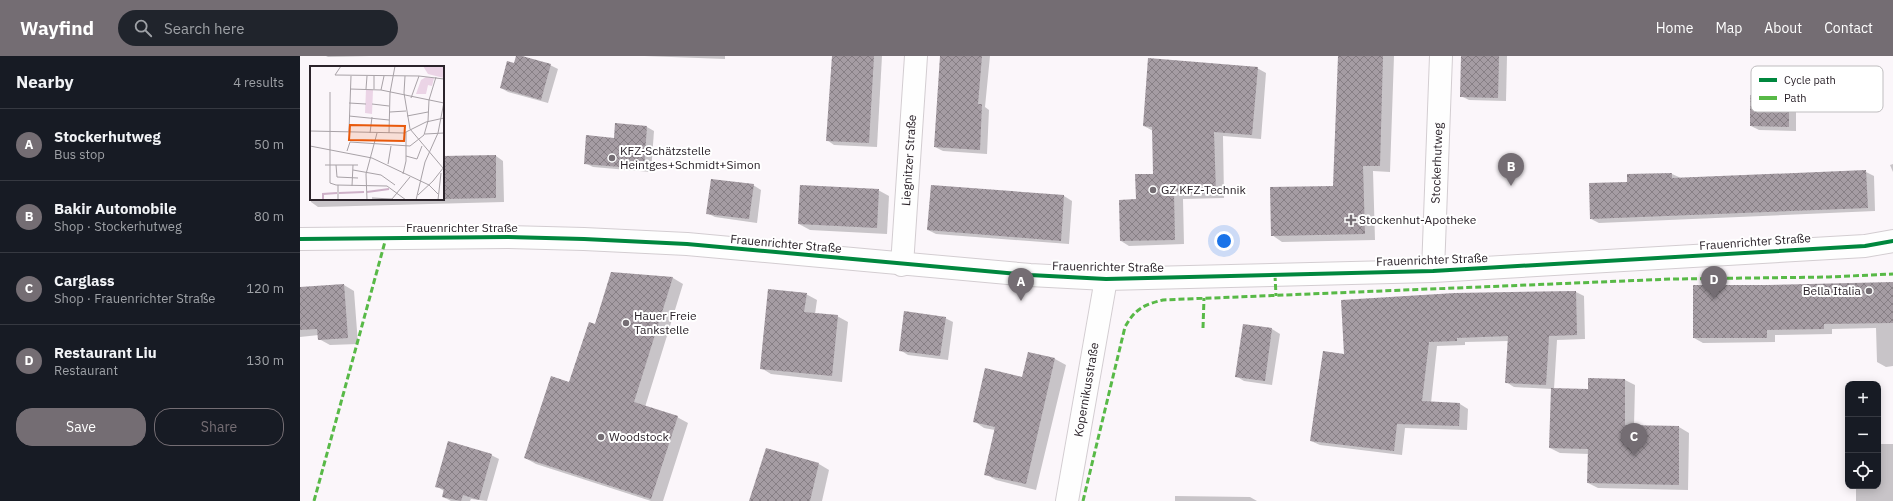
<!DOCTYPE html>
<html lang="en">
<head>
<meta charset="utf-8">
<style>
	:root { --surface:#171b24; --page:#20242c; --text:#f1f3f6; --muted:#9ea1a6; --line:#363941; --accent:#746d73 }
	body { margin:0; font-family:"IBM Plex Sans",sans-serif; background:var(--page); color:var(--text) }
	.controls { position:absolute; right:12px; bottom:12px; display:grid; overflow:hidden; border-radius:8px; box-shadow:0 2px 10px #0003 }
	.controls button { width:36px; height:36px; display:grid; place-items:center; padding:0; border:0; border-bottom:1px solid var(--line); background:var(--surface); color:var(--text); font:20px sans-serif }
	.you { position:absolute; left:924px; top:185px; width:14px; height:14px; margin:-10px; border:3px solid #fff; border-radius:50%; background:#1a73e8; box-shadow:0 0 0 6px #1a73e833 }
	.badge { display:grid; place-items:center; width:26px; height:26px; border-radius:50%; background:var(--accent); color:#fff; font-size:13px; font-weight:700 }
	.pin { position:absolute; translate:-50% -33px; filter:drop-shadow(0 1px 2px #0008) }
	.pin::after { content:''; position:absolute; top:21px; width:14px; height:12px; background:inherit; clip-path:polygon(0 0,100% 0,50% 100%) }
	.list { margin:0; padding:0; list-style:none }
	h2 { display:flex; justify-content:space-between; align-items:center; height:52px; margin:0; padding:0 16px; font-size:17px }
	h2 small { font-size:13px; font-weight:400; color:var(--muted) }
	.list li { display:grid; grid-template-columns:26px 1fr auto; gap:12px; align-items:center; box-sizing:border-box; height:72px; padding:0 16px; border-top:1px solid var(--line) }
	.list b { display:block; font-size:15px; white-space:nowrap }
	.list p { margin:0; font-size:13px; white-space:nowrap; color:var(--muted) }
	.list em { font-size:13px; font-style:normal; color:var(--muted) }
	.actions { display:flex; gap:8px; padding:12px 16px }
	.actions a { flex:1; padding:9px 0; border:1px solid var(--accent); border-radius:16px; text-align:center; font-size:14px; color:var(--accent) }
	.actions .main { background:var(--accent); color:#fff }
	.icon { flex:none; width:22px; height:22px; fill:none; stroke:currentColor; stroke-width:2; stroke-linecap:round; stroke-linejoin:round }
	.map { position:relative; flex:none; width:1593px; height:445px; overflow:hidden }
	header { display:flex; align-items:center; gap:24px; box-sizing:border-box; height:56px; padding:0 20px; background:var(--accent); color:#fff }
	header strong { font-size:19px }
	nav { display:flex; gap:22px; margin-inline-start:auto; font-size:14px }
	.search { width:280px; height:36px; background:var(--page); display:flex; align-items:center; gap:10px; box-sizing:border-box; padding:0 14px; border-radius:22px; color:var(--muted); font-size:15px }
	main { display:flex }
	aside { flex:1; background:var(--surface) }
	.map>svg:first-child { display:block }
</style>
</head>
<body>
<header>
<strong>Wayfind</strong>
<div class="search"><svg class="icon" aria-label="search" viewBox="0 0 24 24"><circle cx="10" cy="10" r="6"/><path d="M15 15l6 6"/></svg>Search here</div>
<nav><a>Home</a><a>Map</a><a>About</a><a>Contact</a></nav>
</header>
<main>
<aside>
<h2>Nearby<small>4 results</small></h2>
<ul class="list">
<li><span class="badge">A</span><div><b>Stockerhutweg</b><p>Bus stop</p></div><em>50 m</em></li>
<li><span class="badge">B</span><div><b>Bakir Automobile</b><p>Shop · Stockerhutweg</p></div><em>80 m</em></li>
<li><span class="badge">C</span><div><b>Carglass</b><p>Shop · Frauenrichter Straße</p></div><em>120 m</em></li>
<li><span class="badge">D</span><div><b>Restaurant Liu</b><p>Restaurant</p></div><em>130 m</em></li>
</ul>
<div class="actions"><a class="main">Save</a><a>Share</a></div>
</aside>
<div class="map">
<svg width="1593" height="445" viewBox="0 0 1593 445">
	<defs>
		<pattern id="building-cross-hatch" width="8" height="8" patternUnits="userSpaceOnUse"><rect width="8" height="8" fill="#a59ca3"/><path d="M0 0l8 8M0 8l8-8" fill="none" stroke="#877f85"/></pattern>
	</defs>
	<rect width="100%" height="100%" fill="#fbf6fa"/>
	<g fill="#0003">
		<polygon points="26,0 70,0 28,1"/>
		<polygon points="217,0 250,9 258,13 248,47 208,36 201,32 215,8"/>
		<polygon points="344,0 425,0 425,3"/>
		<polygon points="533,0 582,0 577,91 534,89 527,84"/>
		<polygon points="642,0 690,0 685,51 689,54 687,98 643,95 635,91"/>
		<polygon points="1039,0 1094,0 1090,116 1073,115 1075,184 982,186 972,179 1034,131"/>
		<polygon points="1162,0 1207,0 1206,45 1169,44 1161,40"/>
		<polygon points="957,12 966,17 961,83 923,80 924,142 883,143 884,188 829,190 821,185 837,144 854,119 853,75 844,70"/>
		<polygon points="1489,41 1496,45 1496,75 1459,74 1451,70"/>
		<polygon points="347,71 354,75 351,116 293,111 285,107 315,83"/>
		<polygon points="196,100 203,105 204,146 18,151 11,146 9,110 11,110 11,143 143,143 143,101"/>
		<polygon points="1593,108 1593,116 1590,109"/>
		<polygon points="1566,116 1574,120 1575,155 1299,167 1291,163 1328,127 1372,118 1381,122"/>
		<polygon points="453,129 461,134 457,167 415,161 407,157"/>
		<polygon points="632,130 764,140 772,145 769,188 636,178 628,174"/>
		<polygon points="578,134 589,140 587,178 510,174 499,168"/>
		<polygon points="312,217 373,222 383,228 345,351 377,361 388,367 363,445 351,445 236,408 225,402 270,327 295,269"/>
		<polygon points="1593,227 1593,310 1586,311 1577,306 1576,272 1532,273 1532,278 1475,279 1475,286 1403,287 1394,282 1467,230"/>
		<polygon points="44,229 54,235 58,288 30,289 19,283 19,279 0,281 0,232"/>
		<polygon points="1276,236 1284,240 1285,283 1257,284 1254,333 1289,334 1325,324 1335,329 1334,370 1379,371 1389,377 1388,434 1298,432 1288,427 1289,398 1260,397 1250,392 1252,333 1214,331 1206,326 1209,285 1165,286 1165,289 1137,290 1131,347 1160,348 1168,353 1167,374 1105,372 1102,399 1020,389 1011,385 1045,299"/>
		<polygon points="506,238 517,244 515,258 537,260 548,266 542,326 471,318 461,312"/>
		<polygon points="645,262 653,266 648,304 608,299 600,294"/>
		<polygon points="944,269 972,273 980,278 972,329 944,325 936,320"/>
		<polygon points="728,297 755,303 766,309 736,434 696,424 685,418 695,374 684,372 674,365 723,322"/>
		<polygon points="1578,388 1593,388 1593,445 1556,445 1556,430 1578,430"/>
		<polygon points="191,399 199,403 187,445 171,443 170,445 151,445 143,441 144,435 136,430"/>
		<polygon points="519,408 529,414 522,445 450,445"/>
		<polygon points="875,440 950,441 957,445 875,445"/>
	</g>
	<g fill="url(#building-cross-hatch)">
		<polygon points="216,0 222,0 251,8 241,44 200,32 207,5 214,7"/>
		<polygon points="532,0 574,0 569,87 526,85"/>
		<polygon points="640,0 682,0 678,48 682,48 680,94 634,91"/>
		<polygon points="1038,0 1083,0 1080,110 1063,110 1065,178 971,180 970,131 1033,130"/>
		<polygon points="1161,0 1199,0 1198,42 1160,41"/>
		<polygon points="848,2 958,11 952,79 914,76 916,137 874,138 875,184 820,185 819,144 836,143 835,118 853,118 852,71 843,70"/>
		<polygon points="1450,39 1489,40 1489,71 1450,70"/>
		<polygon points="315,67 347,70 344,113 284,108 286,79 314,82"/>
		<polygon points="196,99 196,142 143,143 143,100"/>
		<polygon points="1566,114 1568,152 1290,163 1289,127 1327,126 1327,118 1372,117 1372,122"/>
		<polygon points="411,123 454,128 449,163 406,158"/>
		<polygon points="500,129 579,133 577,172 498,168"/>
		<polygon points="631,129 764,139 761,185 627,174"/>
		<polygon points="311,216 373,221 334,346 378,360 351,443 224,402 251,320 269,326 289,266 295,268"/>
		<polygon points="1593,226 1593,267 1524,268 1524,273 1467,274 1467,282 1393,282 1393,229 1467,229"/>
		<polygon points="44,228 48,282 18,284 17,273 0,274 0,231"/>
		<polygon points="468,233 507,237 504,256 538,259 532,320 460,313"/>
		<polygon points="1276,235 1277,279 1249,280 1246,329 1205,327 1208,280 1157,282 1157,285 1129,286 1122,345 1160,347 1159,370 1097,368 1094,395 1010,385 1023,295 1044,298 1041,244 1155,237"/>
		<polygon points="604,255 646,261 640,300 599,295"/>
		<polygon points="943,268 972,272 965,325 935,321"/>
		<polygon points="728,296 755,302 726,428 684,419 695,371 673,366 685,312 722,321"/>
		<polygon points="1288,322 1325,323 1325,369 1379,370 1379,429 1287,427 1288,393 1249,392 1251,332 1288,333"/>
		<polygon points="148,385 192,398 179,444 163,439 161,445 142,441 144,433 135,431"/>
		<polygon points="466,392 519,407 510,445 449,445"/>
	</g>
	<g fill="none" stroke-linecap="round" stroke-linejoin="round">
		<g stroke="#d3cdd1" stroke-width="24">
			<g id="minor">
				<path id="s1" d="M602,209l14,-209"/>
				<path id="s2" d="M1133,215l8,-215"/>
				<path id="s3" d="M767,445l39,-222"/>
			</g>
		</g>
		<g stroke="#d3cdd1" stroke-width="24">
			<polyline id="major" points="0,183 208,181 284,183 387,188 730,219 806,223 1133,215 1565,190 1593,185"/>
		</g>
		<use href="#minor" stroke="#fefefe" stroke-width="22"/>
		<use href="#major" stroke="#fefefe" stroke-width="22"/>
		<g stroke="#58b947" stroke-width="3" stroke-dasharray="6 3" stroke-linecap="butt">
			<polyline points="975,219 976,240"/>
			<polyline points="903,272 904,242"/>
			<polyline points="14,445 86,182"/>
			<path d="M783,445l42,-174c10,-18 18,-22 38,-27l510,-21 156,-2 64,-3"/>
		</g>
		<g stroke="#fff" stroke-width="6">
			<polyline id="cycleway" points="0,183 208,181 284,183 387,188 730,219 806,223 1133,215 1565,190 1593,185"/>
		</g>
		<use href="#cycleway" stroke="#00873e" stroke-width="4"/>
	</g>
	<g fill="#746d73" stroke="#fff" stroke-width="1.5">
		<circle cx="312" cy="102" r="4"/>
		<circle cx="853" cy="134" r="4"/>
		<path d="M1049 158h4v4h4v4h-4v4h-4v-4h-4v-4h4z"/>
		<circle cx="1569" cy="235" r="4"/>
		<circle cx="326" cy="267" r="4"/>
		<circle cx="301" cy="381" r="4"/>
	</g>
	<g text-anchor="middle" stroke-width="4" stroke-linejoin="round" paint-order="stroke">
		<g font-size="12" fill="#2b232a" stroke="#fff" text-anchor="start">
			<text x="320" y="99">KFZ-Schätzstelle<tspan x="320" dy="14">Heintges+Schmidt+Simon</tspan></text>
			<text x="861" y="138">GZ KFZ-Technik</text>
			<text x="1059" y="168">Stockenhut-Apotheke</text>
			<text x="1561" y="239" text-anchor="end">Bella Italia</text>
			<text x="334" y="264">Hauer Freie<tspan x="334" dy="14">Tankstelle</tspan></text>
			<text x="309" y="385">Woodstock</text>
		</g>
		<g font-size="12" fill="#2b232a" stroke="#fff">
			<text dy="4" stroke="none"><textPath href="#s1" startOffset="105">Liegnitzer Straße</textPath></text>
			<text dy="4" stroke="none"><textPath href="#s2" startOffset="108">Stockerhutweg</textPath></text>
			<text x="162" y="176">Frauenrichter Straße</text>
			<text transform="translate(1455 186) rotate(-4)" y="4">Frauenrichter Straße</text>
			<text transform="translate(486 188) rotate(5)" y="4">Frauenrichter Straße</text>
			<text transform="translate(1132 204) rotate(-2)" y="4">Frauenrichter Straße</text>
			<text transform="translate(808 211) rotate(1)" y="4">Frauenrichter Straße</text>
			<text dy="4" stroke="none"><textPath href="#s3" startOffset="113">Kopernikusstraße</textPath></text>
		</g>
	</g>
	<g transform="translate(10 10)">
		<rect width="134" height="134" fill="#fbf6fa"/>
		<path d="M56,23l7,1 -1,24 -7,-1z" fill="#ebd4e6"/>
		<path d="M113,0h21v12l-16,-4zM116,11l8,1 -2,8 -4,-1 -2,9h-10l5,-14z" fill="#ebd4e6"/>
		<path fill="none" stroke="#ceb1c8" stroke-width="2" d="M57,126l22,-3M29,127l25,-1M13,134v-6l14,-1"/>
		<path fill="none" stroke="#a8a2a7" stroke-width="1" d="M31,0l-6,9 84,1 25,3M95,10l-1,17 6,36 33,39M40,23l31,1 63,13M56,23l1,-13M64,23v-13M71,24l3,-14M20,26v91l6,2 51,1 19,14M101,32l8,-22M39,37l17,1M62,38l17,2M80,46l16,-1M39,50l40,4M97,50l21,-4M0,65l94,2 22,-11 18,-4M39,65l2,-55M60,67l2,-16M79,67l1,-40 5,-27M115,68l19,-1M0,80l62,12 57,27 9,9M37,85l3,-9 60,4 14,-11 4,-14 1,-21 7,-23M96,90l11,3 5,-13M78,98l3,-18M15,99h33M26,99l1,12 21,1M43,104l28,5 14,10M93,108l3,-13v-29M42,120l1,-21M108,129l15,-14 11,-14M62,132l20,1 18,-22M28,134v-15M57,134l-1,-26 11,-41M106,134l9,-38 13,-29 6,-31M128,134l3,-27"/>
		<path fill="#e8590c" fill-opacity="0.15" stroke="#e8590c" stroke-width="2" d="M40,59l55,1 -1,15 -55,-1z"/>
		<rect width="134" height="134" fill="none" stroke="#2b232a" stroke-width="2"/>
	</g>
	<rect x="1451" y="10" width="132" height="46" rx="6" fill="#fff" stroke="#bfbdbf" stroke-width="1"/>
	<rect x="1459" y="22" width="18" height="4" fill="#00873e"/>
	<rect x="1459" y="40" width="18" height="4" fill="#58b947"/>
	<g font-size="11" fill="#2b232a">
		<text x="1484" y="28">Cycle path</text>
		<text x="1484" y="46">Path</text>
	</g>
</svg>
<div class="controls">
<button>+</button>
<button>−</button>
<button><svg class="icon" aria-label="locate" viewBox="0 0 24 24"><circle cx="12" cy="12" r="6"/><path d="M12 2v4M12 18v4M2 12h4M18 12h4"/></svg></button>
</div>
<div class="you"></div>
<div class="pin badge" style="left:721px;top:245px">A</div>
<div class="pin badge" style="left:1211px;top:130px">B</div>
<div class="pin badge" style="left:1334px;top:400px">C</div>
<div class="pin badge" style="left:1414px;top:243px">D</div>
</div>
</main>
</body>
</html>
